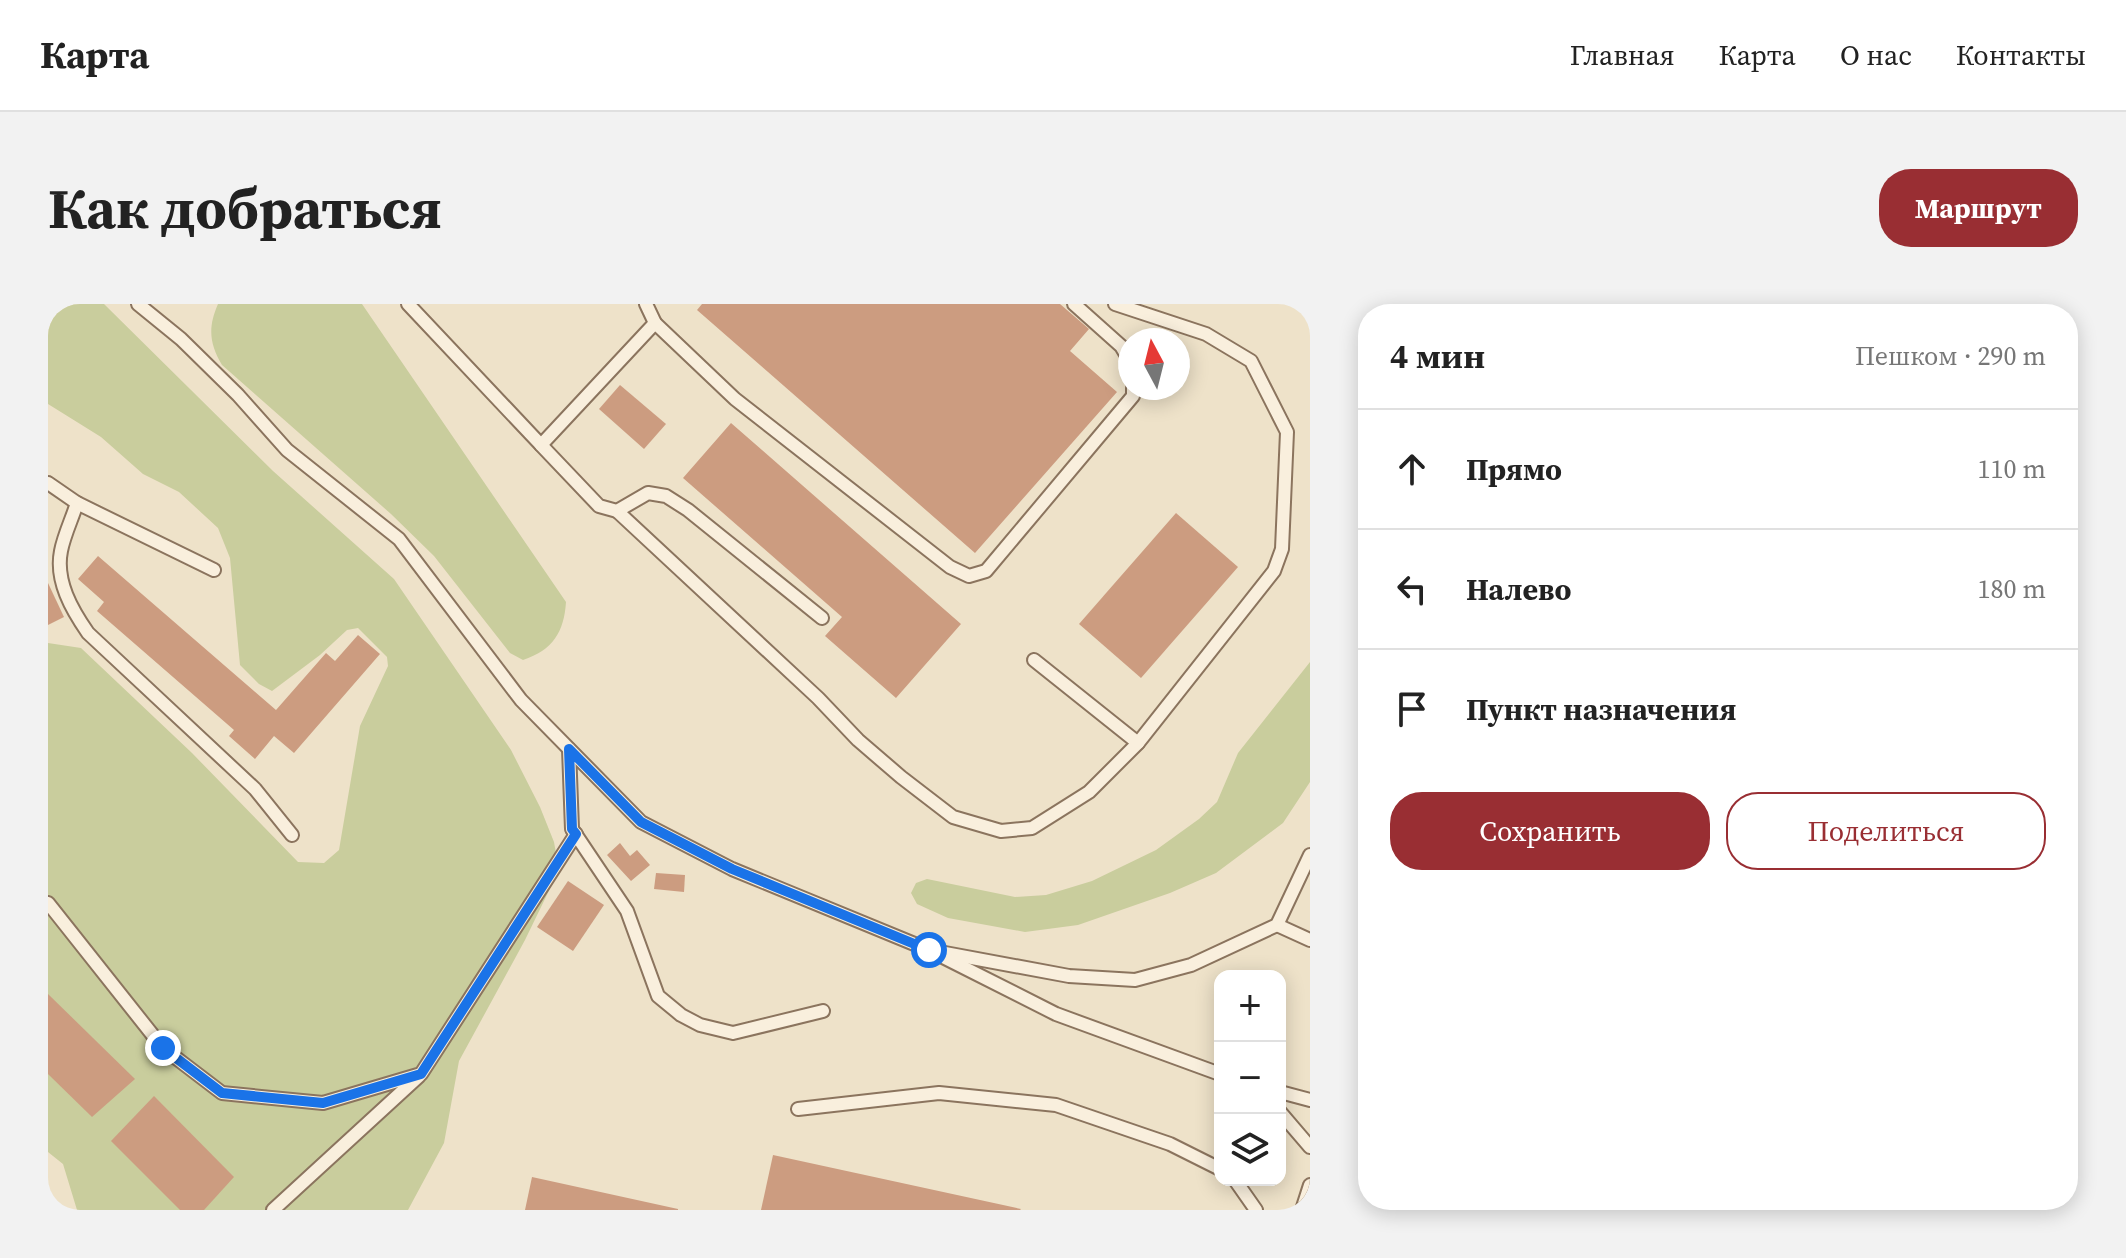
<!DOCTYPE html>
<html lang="ru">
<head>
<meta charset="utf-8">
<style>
	:root { --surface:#fff; --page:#f2f2f2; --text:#222; --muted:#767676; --line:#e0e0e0; --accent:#992e33 }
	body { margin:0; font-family:"Source Serif 4",serif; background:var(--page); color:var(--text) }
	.controls { position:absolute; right:24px; bottom:24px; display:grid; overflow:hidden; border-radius:16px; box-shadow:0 4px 20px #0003 }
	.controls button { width:72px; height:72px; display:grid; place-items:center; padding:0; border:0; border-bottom:2px solid var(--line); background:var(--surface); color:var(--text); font:40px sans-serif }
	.compass { position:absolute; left:1070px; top:24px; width:72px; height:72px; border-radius:50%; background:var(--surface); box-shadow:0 4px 20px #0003; rotate:353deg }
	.stop { position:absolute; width:24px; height:24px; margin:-18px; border:6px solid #1a73e8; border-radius:50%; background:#fff }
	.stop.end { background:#1a73e8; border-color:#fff; box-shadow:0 2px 8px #0008 }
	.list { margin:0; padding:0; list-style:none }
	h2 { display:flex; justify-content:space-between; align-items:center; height:104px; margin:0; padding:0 32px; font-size:34px }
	h2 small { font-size:26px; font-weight:400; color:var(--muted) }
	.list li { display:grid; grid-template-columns:52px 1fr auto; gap:24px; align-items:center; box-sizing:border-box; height:120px; padding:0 32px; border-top:2px solid var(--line) }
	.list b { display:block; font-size:30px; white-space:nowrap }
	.list em { font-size:26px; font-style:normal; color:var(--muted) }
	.actions { display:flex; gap:16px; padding:24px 32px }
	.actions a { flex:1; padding:18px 0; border:2px solid var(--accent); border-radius:32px; text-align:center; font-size:28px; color:var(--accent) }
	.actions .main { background:var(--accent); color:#fff }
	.icon { flex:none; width:44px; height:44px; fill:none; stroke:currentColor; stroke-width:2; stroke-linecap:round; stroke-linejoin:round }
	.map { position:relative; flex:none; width:1262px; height:906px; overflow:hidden; border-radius:32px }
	header { display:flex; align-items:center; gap:48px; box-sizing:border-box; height:112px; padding:0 40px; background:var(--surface); border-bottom:2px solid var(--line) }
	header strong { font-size:38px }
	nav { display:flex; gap:44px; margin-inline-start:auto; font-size:28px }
	.intro { display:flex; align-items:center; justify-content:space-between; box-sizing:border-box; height:192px; padding:0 48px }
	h1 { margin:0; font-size:56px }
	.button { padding:20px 36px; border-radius:32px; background:var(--accent); color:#fff; font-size:28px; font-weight:700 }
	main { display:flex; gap:48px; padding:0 48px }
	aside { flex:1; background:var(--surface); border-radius:32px; box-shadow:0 4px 20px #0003 }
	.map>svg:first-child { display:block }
</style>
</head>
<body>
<header>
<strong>Карта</strong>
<nav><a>Главная</a><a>Карта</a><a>О нас</a><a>Контакты</a></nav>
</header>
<div class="intro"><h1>Как добраться</h1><a class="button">Маршрут</a></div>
<main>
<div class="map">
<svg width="1262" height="906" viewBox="0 0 1262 906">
	<rect width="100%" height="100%" fill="#eee2c9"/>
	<g fill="#c9cd9d">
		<polygon points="0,0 56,0 225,167 346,275 463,446 492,503 506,538 511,566 477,636 411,757 396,839 360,906 29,906 15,860 0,848 0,339 33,344 144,449 250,558 276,559 291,546 312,422 340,362 339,353 310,324 299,326 272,351 224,387 211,380 192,361 182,254 170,224 131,188 95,170 53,133 0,100"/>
		<path d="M170,0h144l204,298c-2,30 -13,48 -43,58l-13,-7 -76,-97 -43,-42 -169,-149c-13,-22 -14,-38 -4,-61z"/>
		<polygon points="1262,358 1262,478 1235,519 1168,569 1122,589 1030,621 977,628 900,614 869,600 863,589 868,579 879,575 967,593 998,591 1044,577 1108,546 1151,515 1169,498 1190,449"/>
	</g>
	<g fill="#cc9c80">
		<polygon points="654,0 1012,0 1041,25 1022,47 1069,88 927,249 649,6"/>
		<polygon points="572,81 618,120 596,145 551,105"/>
		<polygon points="683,119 913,320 848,394 777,332 794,313 635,174"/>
		<polygon points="1128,209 1190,263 1093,374 1031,320"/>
		<polygon points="50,252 228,406 278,349 287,357 310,331 332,350 246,449 226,432 207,455 181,432 186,426 49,307 56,298 30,275"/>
		<polygon points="0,279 16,313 0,321"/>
		<polygon points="572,539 582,552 589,546 602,561 583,577 559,551"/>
		<polygon points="608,569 637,571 636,588 606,585"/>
		<polygon points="520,577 556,601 525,647 489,623"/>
		<polygon points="0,690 87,775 44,813 0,770"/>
		<polygon points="106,792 186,873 156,906 132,906 63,837"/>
		<polygon points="725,851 973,905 972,906 713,906"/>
		<polygon points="484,873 630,905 630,906 477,906"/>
	</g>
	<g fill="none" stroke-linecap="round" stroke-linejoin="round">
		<g stroke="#8b745e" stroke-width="16">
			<g id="lane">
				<polyline points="90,0 133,35 190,91 239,146 351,235 473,396 593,518 684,565 881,646 1021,672 1087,676 1143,661 1229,621 1262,551"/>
				<polyline points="360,0 493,141 607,19 598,0"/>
				<polyline points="1026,0 1073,42 1082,57"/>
				<polyline points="607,19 687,95 902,263 921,272 938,267 1085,92 1085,84"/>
				<polyline points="493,141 551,202 569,207 600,189 618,192 640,206 774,314"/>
				<polyline points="0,179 29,199 166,266"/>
				<path d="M29,199c-5,16 -13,32 -16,48 -6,30 11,59 27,82l167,156 37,46"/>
				<polyline points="569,207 770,394 810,436 853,473 905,513 953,527 984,524 1041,488 1090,439 1226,267 1234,245 1239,128 1203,57 1158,30 1067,0"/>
				<polyline points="986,356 1090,439"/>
				<polyline points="521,445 524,525 579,607 610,692 633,711 652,721 685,729 775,707"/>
				<polyline points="0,599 115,744 174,789 275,799 373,770 528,530"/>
				<polyline points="1229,621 1262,636"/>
				<polyline points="895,653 1008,710 1172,770"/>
				<polyline points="1232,788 1262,796"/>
				<polyline points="750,805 891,789 1008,801 1122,840 1172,865"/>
				<polyline points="1232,808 1262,843"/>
				<polyline points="1187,876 1208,906"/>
				<polyline points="225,906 371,772"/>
				<polyline points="1254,906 1262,881"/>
			</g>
		</g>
		<use href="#lane" stroke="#f9efdd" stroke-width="12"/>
	</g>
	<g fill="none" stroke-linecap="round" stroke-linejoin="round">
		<polyline stroke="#1a73e8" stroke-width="10" points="115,744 174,789 275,799 373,770 528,530 524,525 521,445 593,518 684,565 881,646"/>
	</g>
</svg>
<div class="controls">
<button>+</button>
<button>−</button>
<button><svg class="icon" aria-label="layers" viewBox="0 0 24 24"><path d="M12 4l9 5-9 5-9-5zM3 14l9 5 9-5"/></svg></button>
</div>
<svg class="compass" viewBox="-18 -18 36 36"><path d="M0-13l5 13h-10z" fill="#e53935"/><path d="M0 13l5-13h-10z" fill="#767676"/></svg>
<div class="stop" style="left:881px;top:646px"></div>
<div class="stop end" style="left:115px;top:744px"></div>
</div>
<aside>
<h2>4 мин<small>Пешком · 290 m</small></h2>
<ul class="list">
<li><svg class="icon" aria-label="ahead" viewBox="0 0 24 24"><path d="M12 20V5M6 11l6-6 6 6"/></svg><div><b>Прямо</b></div><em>110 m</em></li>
<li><svg class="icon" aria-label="left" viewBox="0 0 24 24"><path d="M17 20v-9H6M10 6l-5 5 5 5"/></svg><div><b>Налево</b></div><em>180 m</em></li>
<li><svg class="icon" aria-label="arrive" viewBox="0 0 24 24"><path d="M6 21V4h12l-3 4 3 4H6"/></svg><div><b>Пункт назначения</b></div></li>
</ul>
<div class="actions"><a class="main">Сохранить</a><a>Поделиться</a></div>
</aside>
</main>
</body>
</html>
